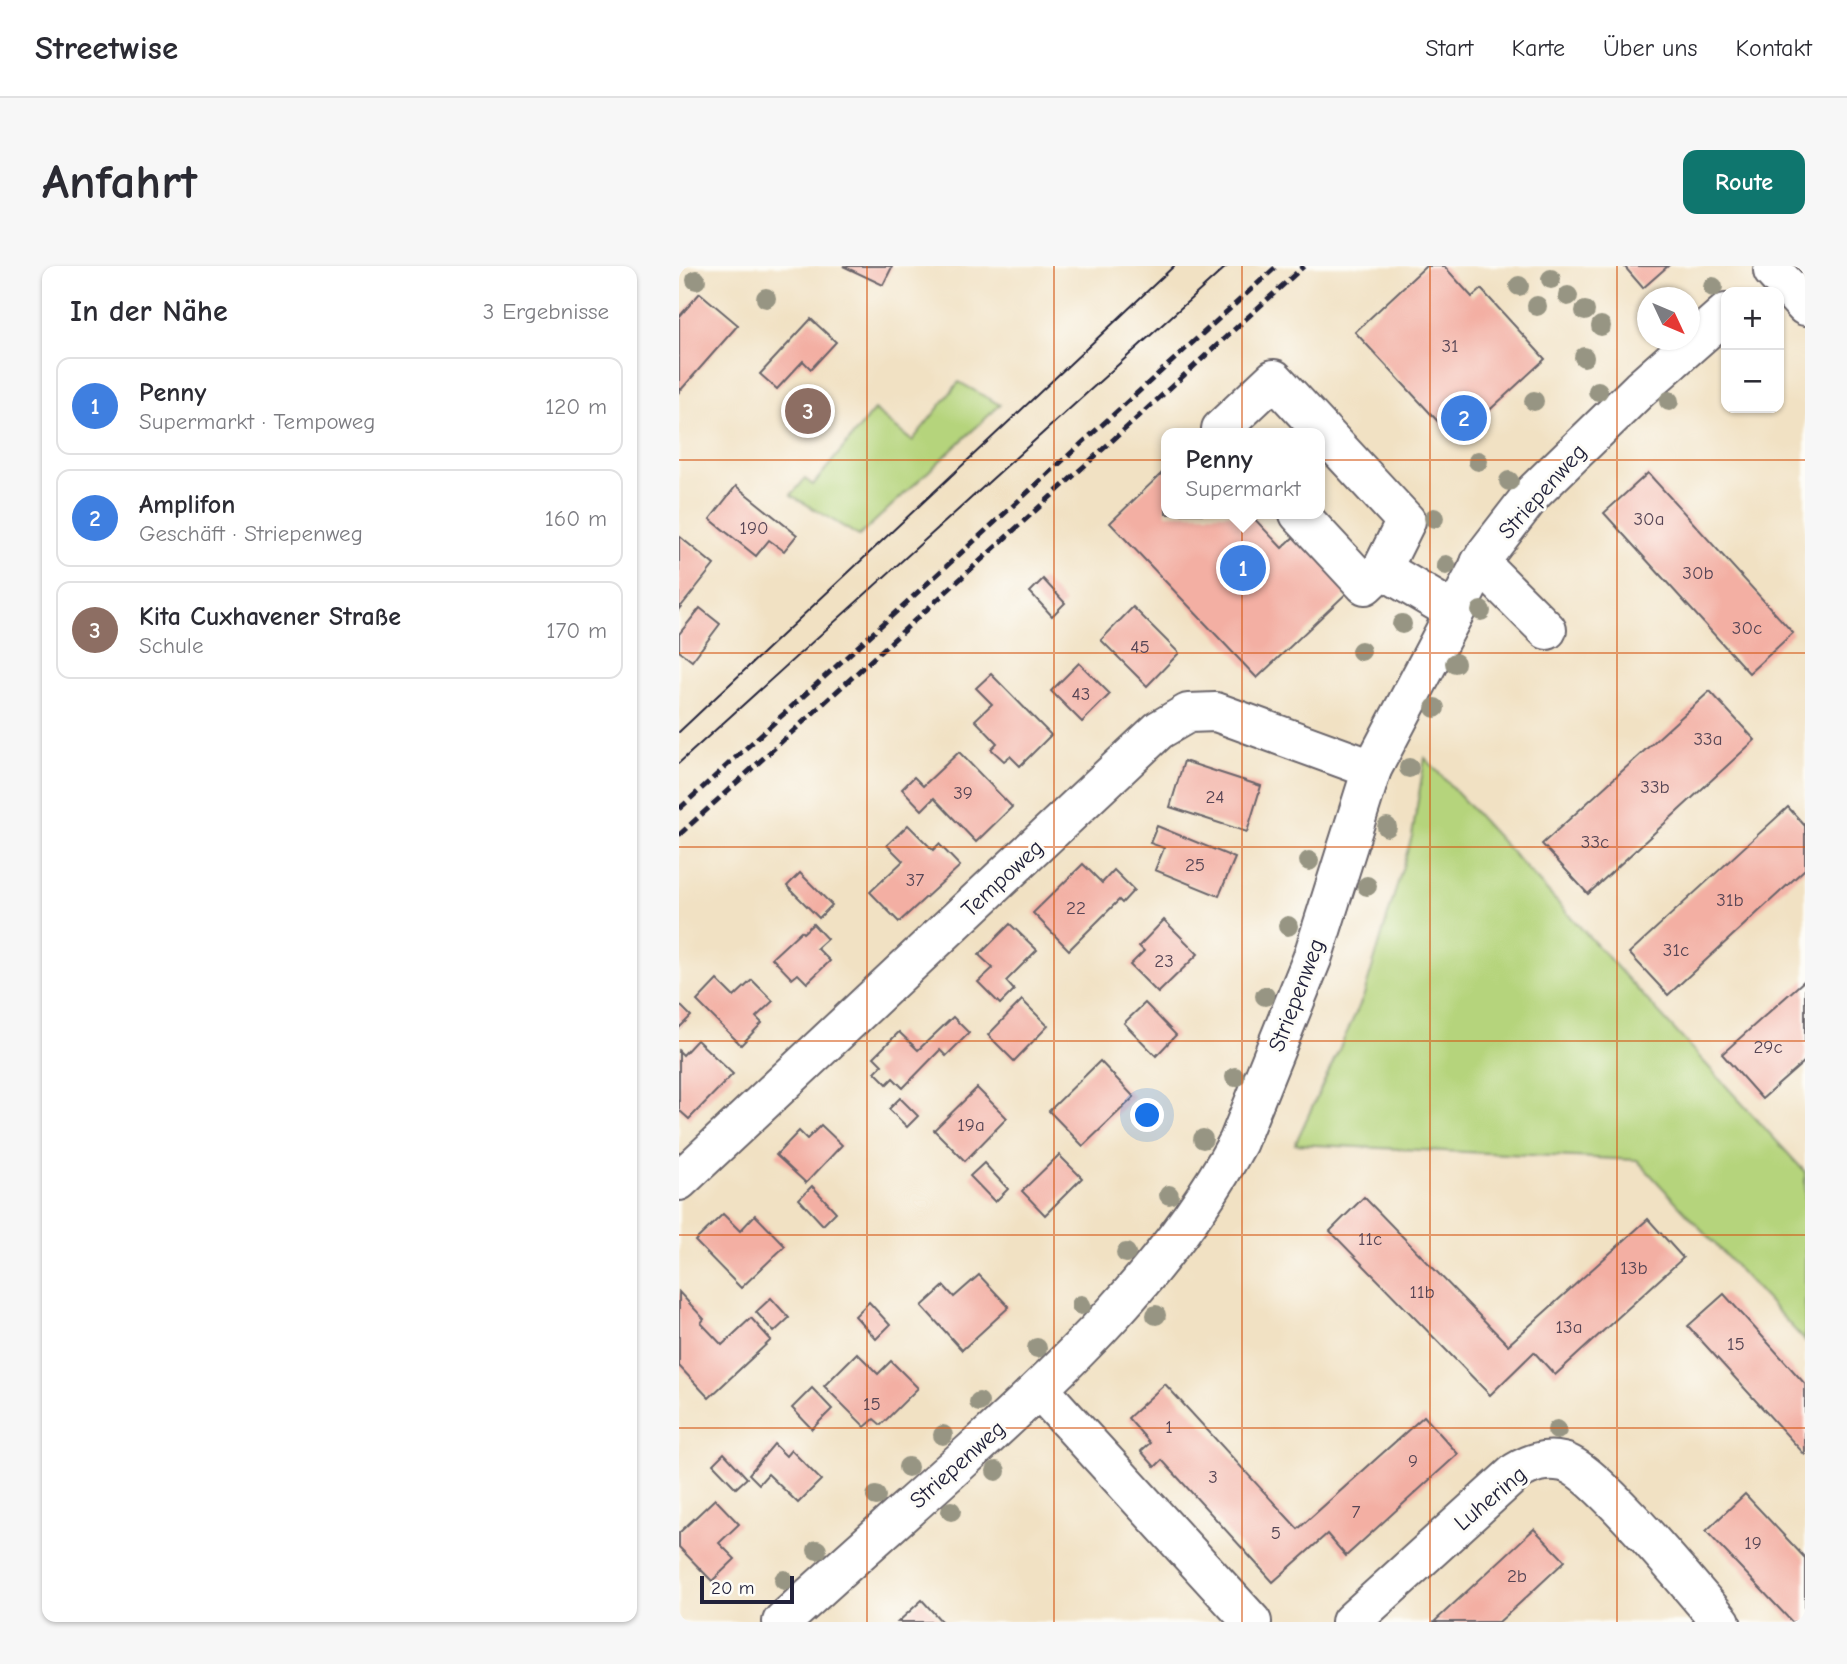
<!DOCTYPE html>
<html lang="de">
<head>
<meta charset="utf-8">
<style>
	:root { --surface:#fff; --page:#f7f7f7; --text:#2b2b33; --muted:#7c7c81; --line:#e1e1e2; --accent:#0f766e }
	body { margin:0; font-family:"Comic Neue",sans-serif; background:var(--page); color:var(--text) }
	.controls { position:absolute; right:21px; top:21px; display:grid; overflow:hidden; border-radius:14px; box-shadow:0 2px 5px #0004 }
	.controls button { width:63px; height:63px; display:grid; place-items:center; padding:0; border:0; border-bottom:2px solid var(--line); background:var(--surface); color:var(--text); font:35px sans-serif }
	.compass { position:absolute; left:958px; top:21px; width:63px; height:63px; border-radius:50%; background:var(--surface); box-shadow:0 2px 5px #0004; rotate:134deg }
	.scale { position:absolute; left:21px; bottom:18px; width:94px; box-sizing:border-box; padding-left:7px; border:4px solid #22223b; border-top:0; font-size:19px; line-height:24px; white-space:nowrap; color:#22223b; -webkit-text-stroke:5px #fdfcf7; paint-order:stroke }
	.you { position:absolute; left:469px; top:850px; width:24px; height:24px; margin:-18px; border:5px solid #fff; border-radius:50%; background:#1a73e8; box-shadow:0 0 0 10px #1a73e833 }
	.badge { display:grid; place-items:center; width:46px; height:46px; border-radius:50%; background:var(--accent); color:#fff; font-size:23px; font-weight:700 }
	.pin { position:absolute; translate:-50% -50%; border:4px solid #fff; box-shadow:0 2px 7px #0006 }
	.popup { position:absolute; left:482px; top:162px; width:164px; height:91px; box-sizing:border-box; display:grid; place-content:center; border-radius:14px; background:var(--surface); filter:drop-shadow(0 2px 5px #0005); font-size:23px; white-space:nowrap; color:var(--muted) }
	.popup b { font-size:26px; color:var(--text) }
	.popup::after { content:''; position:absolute; left:50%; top:100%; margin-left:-14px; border:14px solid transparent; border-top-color:var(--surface) }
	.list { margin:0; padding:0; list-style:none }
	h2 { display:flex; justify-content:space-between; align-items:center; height:91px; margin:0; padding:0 28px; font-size:30px }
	h2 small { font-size:23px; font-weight:400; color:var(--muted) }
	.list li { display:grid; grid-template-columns:46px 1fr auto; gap:21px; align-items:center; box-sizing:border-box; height:98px; margin:0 14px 14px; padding:0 14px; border:2px solid var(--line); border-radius:14px }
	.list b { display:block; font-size:26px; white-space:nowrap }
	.list p { margin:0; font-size:23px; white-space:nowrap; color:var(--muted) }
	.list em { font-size:23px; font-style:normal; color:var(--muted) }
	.map { position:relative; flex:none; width:1126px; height:1356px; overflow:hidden; border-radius:14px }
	header { display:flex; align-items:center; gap:42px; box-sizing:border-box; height:98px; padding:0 35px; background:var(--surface); border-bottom:2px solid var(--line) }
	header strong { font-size:33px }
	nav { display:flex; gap:38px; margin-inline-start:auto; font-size:24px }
	.intro { display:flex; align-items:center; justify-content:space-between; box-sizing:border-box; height:168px; padding:0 42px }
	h1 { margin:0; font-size:49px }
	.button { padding:18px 32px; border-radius:14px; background:var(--accent); color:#fff; font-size:24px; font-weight:700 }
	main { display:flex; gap:42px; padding:0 42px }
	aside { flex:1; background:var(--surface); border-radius:14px; box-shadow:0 2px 5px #0004 }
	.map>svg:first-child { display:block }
</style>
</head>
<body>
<header>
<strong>Streetwise</strong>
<nav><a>Start</a><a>Karte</a><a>Über uns</a><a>Kontakt</a></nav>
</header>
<div class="intro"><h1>Anfahrt</h1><a class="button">Route</a></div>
<main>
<aside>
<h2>In der Nähe<small>3 Ergebnisse</small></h2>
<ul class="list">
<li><span class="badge" style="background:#3f7fe0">1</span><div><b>Penny</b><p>Supermarkt · Tempoweg</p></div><em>120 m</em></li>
<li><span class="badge" style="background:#3f7fe0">2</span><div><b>Amplifon</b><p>Geschäft · Striepenweg</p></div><em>160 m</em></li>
<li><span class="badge" style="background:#8d6e63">3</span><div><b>Kita Cuxhavener Straße</b><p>Schule</p></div><em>170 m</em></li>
</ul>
</aside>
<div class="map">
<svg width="1126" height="1356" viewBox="0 0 1126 1356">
	<rect width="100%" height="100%" fill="#fdfcf7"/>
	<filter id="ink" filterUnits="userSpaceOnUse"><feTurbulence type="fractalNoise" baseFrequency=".0143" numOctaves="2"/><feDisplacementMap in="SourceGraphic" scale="14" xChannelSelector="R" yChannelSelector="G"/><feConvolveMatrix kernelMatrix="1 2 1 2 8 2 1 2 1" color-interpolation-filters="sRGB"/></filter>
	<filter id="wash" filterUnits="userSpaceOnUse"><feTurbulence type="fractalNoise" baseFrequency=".00686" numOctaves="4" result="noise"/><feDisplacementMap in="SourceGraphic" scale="28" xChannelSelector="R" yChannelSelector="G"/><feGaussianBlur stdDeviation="1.57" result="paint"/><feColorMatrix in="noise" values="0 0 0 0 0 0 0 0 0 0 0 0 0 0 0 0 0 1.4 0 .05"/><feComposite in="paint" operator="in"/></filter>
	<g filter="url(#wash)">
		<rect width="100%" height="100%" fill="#f1e1c3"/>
		<g fill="#b5d47b" stroke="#6c7b5b" stroke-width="2">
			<polygon points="280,116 321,139 180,270 112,229 126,213 134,219 195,144 233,175"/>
			<polygon points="746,492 1126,906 1126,1075 958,894 616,878 684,732 733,570"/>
		</g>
		<g id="blocks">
			<g fill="#f3afa3">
				<polygon points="164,0 211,0 213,1 204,19"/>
				<polygon points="747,0 765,0 793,31 802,23 866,93 777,175 676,66"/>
				<polygon points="945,0 989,0 964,22"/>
				<polygon points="21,27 59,59 0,126 0,51"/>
				<polygon points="132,53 157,76 132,103 124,95 98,123 81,108"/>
				<polygon points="487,203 487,248 571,248 603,282 620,266 673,322 578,412 431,257"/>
				<polygon points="969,207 1114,367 1070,407 925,247"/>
				<polygon points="57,220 118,269 105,285 90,274 77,290 31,253"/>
				<polygon points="0,270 35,299 0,343"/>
				<polygon points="364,313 386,337 373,350 351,326"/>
				<polygon points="454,341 500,387 468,420 422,374"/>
				<polygon points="21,342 41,358 13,395 0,385 0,368"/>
				<polygon points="400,397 431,428 403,456 372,425"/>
				<polygon points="312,408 372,469 341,500 331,490 325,495 312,483 318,477 296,454 313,438 297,422"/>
				<polygon points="1031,425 1076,474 909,628 863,578"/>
				<polygon points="280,486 333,541 297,576 255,532 243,544 223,523 235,511 244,520"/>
				<polygon points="505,495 582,520 568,566 491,541"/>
				<polygon points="1109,541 1126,560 1126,603 989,729 950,687"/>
				<polygon points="229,559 254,584 260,578 281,600 220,656 191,626 224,595 208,579"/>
				<polygon points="478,560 556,592 540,630 476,604 485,582 471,577"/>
				<polygon points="404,598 423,617 435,604 455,624 443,637 440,634 390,684 354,647"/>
				<polygon points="121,607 153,639 140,652 108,620"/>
				<polygon points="485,654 519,688 479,727 451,699 465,685 460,680"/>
				<polygon points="134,658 148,673 138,682 151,695 128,717 119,708 113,713 93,692 122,665 124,667"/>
				<polygon points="331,658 358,684 327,715 335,724 321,738 299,716 314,702 300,689"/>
				<polygon points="38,714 55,731 73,714 94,735 77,751 83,757 62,779 18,735"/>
				<polygon points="1126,714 1126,795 1083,833 1043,788"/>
				<polygon points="343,734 369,760 335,795 309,769"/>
				<polygon points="466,737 497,769 477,790 445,757"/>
				<polygon points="0,738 12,750 0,762"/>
				<polygon points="274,751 290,767 267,790 261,784 224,822 214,812 208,818 196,806 203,799 195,791 220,766 239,784"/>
				<polygon points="18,774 54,808 10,853 0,844 0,785 4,789"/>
				<polygon points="421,795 455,831 404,880 370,845"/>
				<polygon points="298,822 328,852 286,895 255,864"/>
				<polygon points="221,832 239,850 228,861 210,843"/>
				<polygon points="142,859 163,879 127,917 97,889 120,865 128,873"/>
				<polygon points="380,889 403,912 366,949 343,925"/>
				<polygon points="305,897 329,923 316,936 291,910"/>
				<polygon points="133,920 157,946 144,959 120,933"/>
				<polygon points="685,931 829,1079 969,953 1004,992 876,1109 855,1086 811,1129 651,965"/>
				<polygon points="44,948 61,965 76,949 106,980 62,1022 16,975"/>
				<polygon points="300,1009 330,1041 283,1084 243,1040 265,1020 275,1031"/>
				<polygon points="0,1026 25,1053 22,1057 43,1079 72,1052 92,1074 30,1132 0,1100"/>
				<polygon points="1045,1028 1126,1118 1126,1189 1009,1060"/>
				<polygon points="92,1032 110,1052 95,1066 77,1046"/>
				<polygon points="190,1036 211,1059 197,1073 176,1050"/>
				<polygon points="178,1087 199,1108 212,1095 239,1122 202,1159 195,1153 186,1161 145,1120"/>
				<polygon points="486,1118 619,1263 745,1150 779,1188 667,1290 648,1268 594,1316 483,1194 476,1201 462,1185 471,1177 449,1152"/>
				<polygon points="133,1122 153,1143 133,1163 113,1142"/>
				<polygon points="95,1178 107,1190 112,1184 142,1214 119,1237 89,1208 80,1218 70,1208"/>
				<polygon points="45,1187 68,1212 57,1222 34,1198"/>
				<polygon points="1066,1228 1126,1292 1126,1356 1113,1356 1027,1265"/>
				<polygon points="36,1233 60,1258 40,1277 56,1293 33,1315 0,1281 0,1267"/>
				<polygon points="855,1263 886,1295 841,1337 820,1356 755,1356"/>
				<polygon points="243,1334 263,1356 219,1356"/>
			</g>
		</g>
	</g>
	<g filter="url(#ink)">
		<use href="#blocks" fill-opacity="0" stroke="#6a656b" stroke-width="2"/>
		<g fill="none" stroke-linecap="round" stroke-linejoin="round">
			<g stroke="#6a656b" stroke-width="42">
				<g id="minor">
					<polyline points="1094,5 1126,40"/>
					<polyline points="545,167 542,163 595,113 727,255 703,303 686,319 620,248"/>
					<polyline points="801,297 868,364"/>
					<polyline points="703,303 774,345"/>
					<polyline points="0,915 480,464 509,447 537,446 693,503"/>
					<polyline points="361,1124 573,1356"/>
					<path d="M103,1356c59,-54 119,-107 178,-160 105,-95 210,-194 278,-320l74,-183 60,-190 113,-214 48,-62 107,-104 86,-76"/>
					<path d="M672,1356l165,-150c15,-9 29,-14 47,-10 32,7 131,129 158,160"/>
				</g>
			</g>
			<use href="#minor" stroke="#fff" stroke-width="38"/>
			<g stroke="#22223b" stroke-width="2">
				<polyline points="0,466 495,0"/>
				<polyline points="0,497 548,0"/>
			</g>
			<g stroke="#22223b" stroke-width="5" stroke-dasharray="10 5" stroke-linecap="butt">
				<polyline points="0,543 598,0"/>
				<polyline points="0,569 625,0"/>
			</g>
		</g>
		<g fill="#979583">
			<circle cx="872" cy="13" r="10"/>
			<circle cx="17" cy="14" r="10"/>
			<circle cx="840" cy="20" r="10"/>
			<circle cx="1034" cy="21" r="10"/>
			<circle cx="889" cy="30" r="10"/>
			<circle cx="87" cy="32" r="10"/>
			<circle cx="858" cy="40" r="10"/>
			<circle cx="906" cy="45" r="10"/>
			<circle cx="922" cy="60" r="10"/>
			<circle cx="905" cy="91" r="10"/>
			<circle cx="919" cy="125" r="10"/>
			<circle cx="855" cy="135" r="10"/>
			<circle cx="990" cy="135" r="10"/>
			<circle cx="799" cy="195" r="10"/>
			<circle cx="830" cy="215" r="10"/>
			<circle cx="755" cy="252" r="10"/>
			<circle cx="767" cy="299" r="10"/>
			<circle cx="802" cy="345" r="10"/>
			<circle cx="723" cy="358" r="10"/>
			<circle cx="682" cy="385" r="10"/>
			<circle cx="776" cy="397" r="10"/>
			<circle cx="756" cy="442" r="10"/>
			<circle cx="730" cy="502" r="10"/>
			<circle cx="708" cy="561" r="10"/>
			<circle cx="630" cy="595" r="10"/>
			<circle cx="688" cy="620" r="10"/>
			<circle cx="609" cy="660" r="10"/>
			<circle cx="586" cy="730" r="10"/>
			<circle cx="556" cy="811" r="10"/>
			<circle cx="524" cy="873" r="10"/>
			<circle cx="490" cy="929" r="10"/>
			<circle cx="447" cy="987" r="10"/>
			<circle cx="402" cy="1039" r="10"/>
			<circle cx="477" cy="1049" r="10"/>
			<circle cx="358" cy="1082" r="10"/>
			<circle cx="300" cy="1136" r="10"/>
			<circle cx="878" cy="1164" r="10"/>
			<circle cx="264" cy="1169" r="10"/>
			<circle cx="229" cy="1201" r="10"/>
			<circle cx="317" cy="1205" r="10"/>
			<circle cx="197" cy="1230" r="10"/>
			<circle cx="272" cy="1245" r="10"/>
			<circle cx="138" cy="1284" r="10"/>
			<circle cx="105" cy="1314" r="10"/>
		</g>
	</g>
	<path fill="none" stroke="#d45411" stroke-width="2" stroke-opacity="0.55" d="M188,0v1356M375,0v1356M563,0v1356M751,0v1356M938,0v1356M0,194h1126M0,387h1126M0,581h1126M0,775h1126M0,969h1126M0,1162h1126"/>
	<g text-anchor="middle" stroke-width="6" stroke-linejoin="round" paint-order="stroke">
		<g font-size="19" fill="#564555">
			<text x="771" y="86">31</text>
			<text x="970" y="259">30a</text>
			<text x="75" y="268">190</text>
			<text x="1019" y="313">30b</text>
			<text x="1068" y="368">30c</text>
			<text x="461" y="387">45</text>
			<text x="402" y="434">43</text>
			<text x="1029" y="479">33a</text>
			<text x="976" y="527">33b</text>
			<text x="284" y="533">39</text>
			<text x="536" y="537">24</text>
			<text x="916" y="582">33c</text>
			<text x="516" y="605">25</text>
			<text x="236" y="620">37</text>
			<text x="1051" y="640">31b</text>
			<text x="397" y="648">22</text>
			<text x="997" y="690">31c</text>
			<text x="485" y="701">23</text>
			<text x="1089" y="787">29c</text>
			<text x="292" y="865">19a</text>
			<text x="691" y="979">11c</text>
			<text x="955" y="1008">13b</text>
			<text x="743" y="1032">11b</text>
			<text x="890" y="1067">13a</text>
			<text x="1057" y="1084">15</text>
			<text x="193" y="1144">15</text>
			<text x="490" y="1167">1</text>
			<text x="734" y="1201">9</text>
			<text x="534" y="1217">3</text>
			<text x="677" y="1252">7</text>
			<text x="597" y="1273">5</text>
			<text x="1074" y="1283">19</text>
			<text x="838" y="1316">2b</text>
		</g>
		<g font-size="23" fill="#22223b" stroke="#fdfcf7">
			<text transform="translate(863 225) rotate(-48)" y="8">Striepenweg</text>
			<text transform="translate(323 612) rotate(-43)" y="8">Tempoweg</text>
			<text transform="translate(617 729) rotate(-69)" y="8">Striepenweg</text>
			<text transform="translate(278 1198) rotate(-42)" y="8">Striepenweg</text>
			<text transform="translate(811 1232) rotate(-40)" y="8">Luhering</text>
		</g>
	</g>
</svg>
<div class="controls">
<button>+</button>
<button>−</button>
</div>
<svg class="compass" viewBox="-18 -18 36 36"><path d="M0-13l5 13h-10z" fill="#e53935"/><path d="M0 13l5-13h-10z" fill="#7c7c81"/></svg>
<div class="scale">20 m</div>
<div class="you"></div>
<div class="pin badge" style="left:564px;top:302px;background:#3f7fe0">1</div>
<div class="popup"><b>Penny</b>Supermarkt</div>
<div class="pin badge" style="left:785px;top:152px;background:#3f7fe0">2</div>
<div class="pin badge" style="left:129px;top:145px;background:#8d6e63">3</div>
</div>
</main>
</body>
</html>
